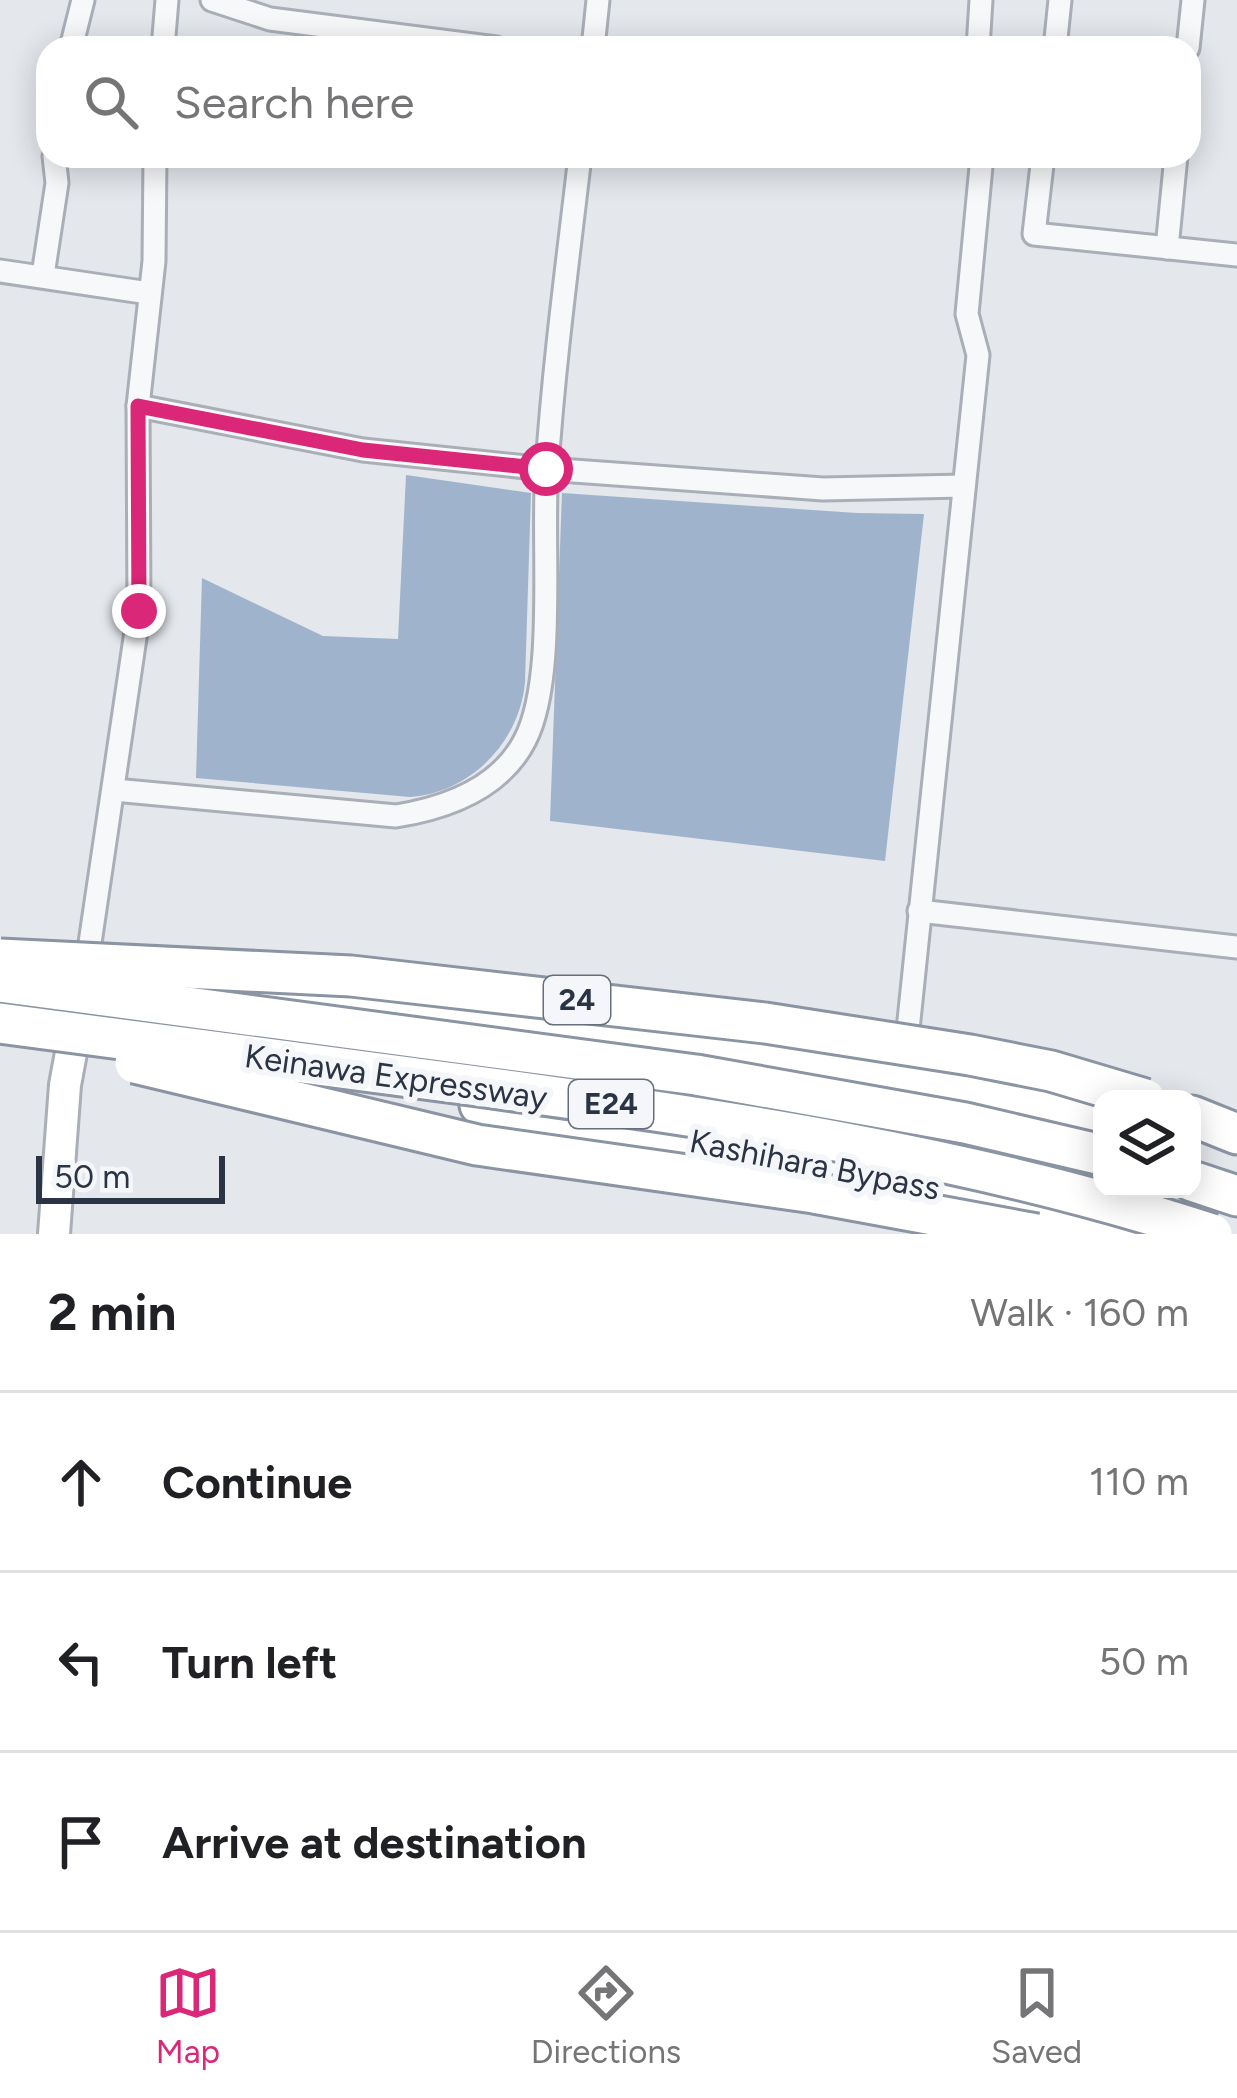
<!DOCTYPE html>
<html lang="en">
<head>
<meta charset="utf-8">
<style>
	:root { --surface:#fff; --page:#f2f2f2; --text:#202124; --muted:#757577; --line:#e0e0e0; --accent:#db2777 }
	body { margin:0; font-family:Figtree,sans-serif; background:var(--page); color:var(--text) }
	.controls { position:absolute; right:36px; bottom:36px; display:grid; overflow:hidden; border-radius:24px; box-shadow:0 6px 30px #0003 }
	.controls button { width:108px; height:108px; display:grid; place-items:center; padding:0; border:0; border-bottom:3px solid var(--line); background:var(--surface); color:var(--text); font:60px sans-serif }
	.scale { position:absolute; left:36px; bottom:30px; width:189px; box-sizing:border-box; padding-left:12px; border:6px solid #2b3445; border-top:0; font-size:33px; line-height:42px; white-space:nowrap; color:#2b3445; -webkit-text-stroke:9px #f4f6f9; paint-order:stroke }
	.stop { position:absolute; width:36px; height:36px; margin:-27px; border:9px solid #db2777; border-radius:50%; background:#fff }
	.stop.end { background:#db2777; border-color:#fff; box-shadow:0 3px 12px #0008 }
	.list { margin:0; padding:0; list-style:none }
	h2 { display:flex; justify-content:space-between; align-items:center; height:156px; margin:0; padding:0 48px; font-size:51px }
	h2 small { font-size:39px; font-weight:400; color:var(--muted) }
	.list li { display:grid; grid-template-columns:78px 1fr auto; gap:36px; align-items:center; box-sizing:border-box; height:180px; padding:0 48px; border-top:3px solid var(--line) }
	.list b { display:block; font-size:45px; white-space:nowrap }
	.list em { font-size:39px; font-style:normal; color:var(--muted) }
	.icon { flex:none; width:66px; height:66px; fill:none; stroke:currentColor; stroke-width:2; stroke-linecap:round; stroke-linejoin:round }
	.map { position:relative; flex:none; width:1237px; height:1234px; overflow:hidden }
	.search { position:absolute; background:var(--surface); box-shadow:0 6px 30px #0003; left:36px; right:36px; top:36px; height:132px; display:flex; align-items:center; gap:30px; box-sizing:border-box; padding:0 42px; border-radius:36px; color:var(--muted); font-size:45px }
	.sheet { height:696px; background:var(--surface) }
	nav { display:flex; justify-content:space-around; align-items:center; box-sizing:border-box; height:168px; border-top:3px solid var(--line); background:var(--surface); font-size:33px; color:var(--muted) }
	nav a { display:grid; justify-items:center; gap:6px }
	nav .on { color:var(--accent) }
	.map>svg:first-child { display:block }
</style>
</head>
<body>
<div class="map">
<svg width="1237" height="1234" viewBox="0 0 1237 1234">
	<rect width="100%" height="100%" fill="#e4e7ec"/>
	<g fill="#9fb4cc">
		<path d="M406,475l125,18 -6,189c-5,60 -55,111 -115,115l-214,-19 6,-200 121,58 75,3z"/>
		<polygon points="562,493 857,513 924,514 885,861 550,821"/>
	</g>
	<g fill="none" stroke-linecap="round" stroke-linejoin="round">
		<g stroke="#a9aeb7" stroke-width="27">
			<g id="street">
				<polyline points="212,0 270,19 496,48"/>
				<polyline points="71,48 83,0"/>
				<polyline points="163,48 167,0"/>
				<polyline points="593,48 598,0"/>
				<polyline points="978,48 981,0"/>
				<polyline points="1055,48 1060,0"/>
				<polyline points="1188,48 1193,0"/>
				<polyline points="1043,156 1034,234 1237,255"/>
				<polyline points="1167,248 1176,156"/>
				<polyline points="0,271 149,293"/>
				<polyline points="43,275 57,183 54,156"/>
				<polyline points="138,406 363,450 546,469 823,489 964,486"/>
				<path d="M114,790l282,26c50,-8 104,-27 129,-76 32,-62 16,-199 22,-273 7,-104 21,-208 33,-311"/>
				<polyline points="919,911 1237,947"/>
				<polyline points="86,970 139,611 138,406 154,261 155,156"/>
				<polyline points="906,1049 978,355 967,314 982,156"/>
			</g>
		</g>
		<g stroke="#a9aeb7" stroke-width="36">
			<polyline id="secondary" points="54,1234 65,1085 86,972"/>
		</g>
		<g stroke="#8b94a3" stroke-width="45">
			<g id="highway">
				<polyline points="176,983 874,1076 982,1093 1102,1120"/>
				<path d="M480,1105c217,36 436,68 647,129"/>
				<polyline points="1192,1116 1237,1134"/>
				<polyline points="1192,1181 1237,1196"/>
			</g>
		</g>
		<use href="#street" stroke="#f7f8fa" stroke-width="21"/>
		<use href="#secondary" stroke="#fff" stroke-width="30"/>
		<use href="#highway" stroke="#fff" stroke-width="39"/>
		<g stroke="#8b94a3" stroke-width="45" stroke-linecap="butt">
			<g id="highway-bridge">
				<polyline points="0,959 351,976 765,1023 970,1055 1051,1071 1145,1099"/>
				<polyline points="0,982 696,1075 965,1123 1102,1155"/>
				<path d="M0,1023c157,21 314,42 470,62 251,34 501,70 742,149"/>
				<polyline points="135,1063 477,1145 814,1193 1036,1234"/>
			</g>
		</g>
		<use href="#highway-bridge" stroke="#fff" stroke-width="39"/>
	</g>
	<g fill="none" stroke-linecap="round" stroke-linejoin="round">
		<polyline stroke="#db2777" stroke-width="15" points="139,611 138,406 363,450 546,469"/>
	</g>
	<g text-anchor="middle" stroke-width="12" stroke-linejoin="round" paint-order="stroke">
		<g fill="#f4f6f9" stroke="#676e7b" stroke-width="3">
			<rect x="544" y="976" width="66" height="48" rx="9"/>
			<rect x="569" y="1080" width="84" height="48" rx="9"/>
		</g>
		<g font-size="30" font-weight="bold" fill="#2b3445">
			<text x="577" y="1010">24</text>
			<text x="611" y="1114">E24</text>
		</g>
		<g font-size="33" fill="#2b3445" stroke="#f4f6f9">
			<text transform="translate(396 1076) rotate(8)" y="12">Keinawa Expressway</text>
			<text transform="translate(815 1164) rotate(11)" y="12">Kashihara Bypass</text>
		</g>
	</g>
</svg>
<div class="controls">
<button><svg class="icon" aria-label="layers" viewBox="0 0 24 24"><path d="M12 4l9 5-9 5-9-5zM3 14l9 5 9-5"/></svg></button>
</div>
<div class="scale">50 m</div>
<div class="stop" style="left:546px;top:469px"></div>
<div class="stop end" style="left:139px;top:611px"></div>
<div class="search"><svg class="icon" aria-label="search" viewBox="0 0 24 24"><circle cx="10" cy="10" r="6"/><path d="M15 15l6 6"/></svg>Search here</div>
</div>
<section class="sheet">
<h2>2 min<small>Walk · 160 m</small></h2>
<ul class="list">
<li><svg class="icon" aria-label="ahead" viewBox="0 0 24 24"><path d="M12 20V5M6 11l6-6 6 6"/></svg><div><b>Continue</b></div><em>110 m</em></li>
<li><svg class="icon" aria-label="left" viewBox="0 0 24 24"><path d="M17 20v-9H6M10 6l-5 5 5 5"/></svg><div><b>Turn left</b></div><em>50 m</em></li>
<li><svg class="icon" aria-label="arrive" viewBox="0 0 24 24"><path d="M6 21V4h12l-3 4 3 4H6"/></svg><div><b>Arrive at destination</b></div></li>
</ul>
</section>
<nav>
<a class="on"><svg class="icon" aria-label="map" viewBox="0 0 24 24"><path d="M3 6l6-2 6 2 6-2v14l-6 2-6-2-6 2zM9 4v14M15 6v14"/></svg>Map</a>
<a><svg class="icon" aria-label="directions" viewBox="0 0 24 24"><path d="M12 3l9 9-9 9-9-9zM9 14v-3h6M13 9l2 2-2 2"/></svg>Directions</a>
<a><svg class="icon" aria-label="saved" viewBox="0 0 24 24"><path d="M7 4h10v16l-5-4-5 4z"/></svg>Saved</a>
</nav>
</body>
</html>
